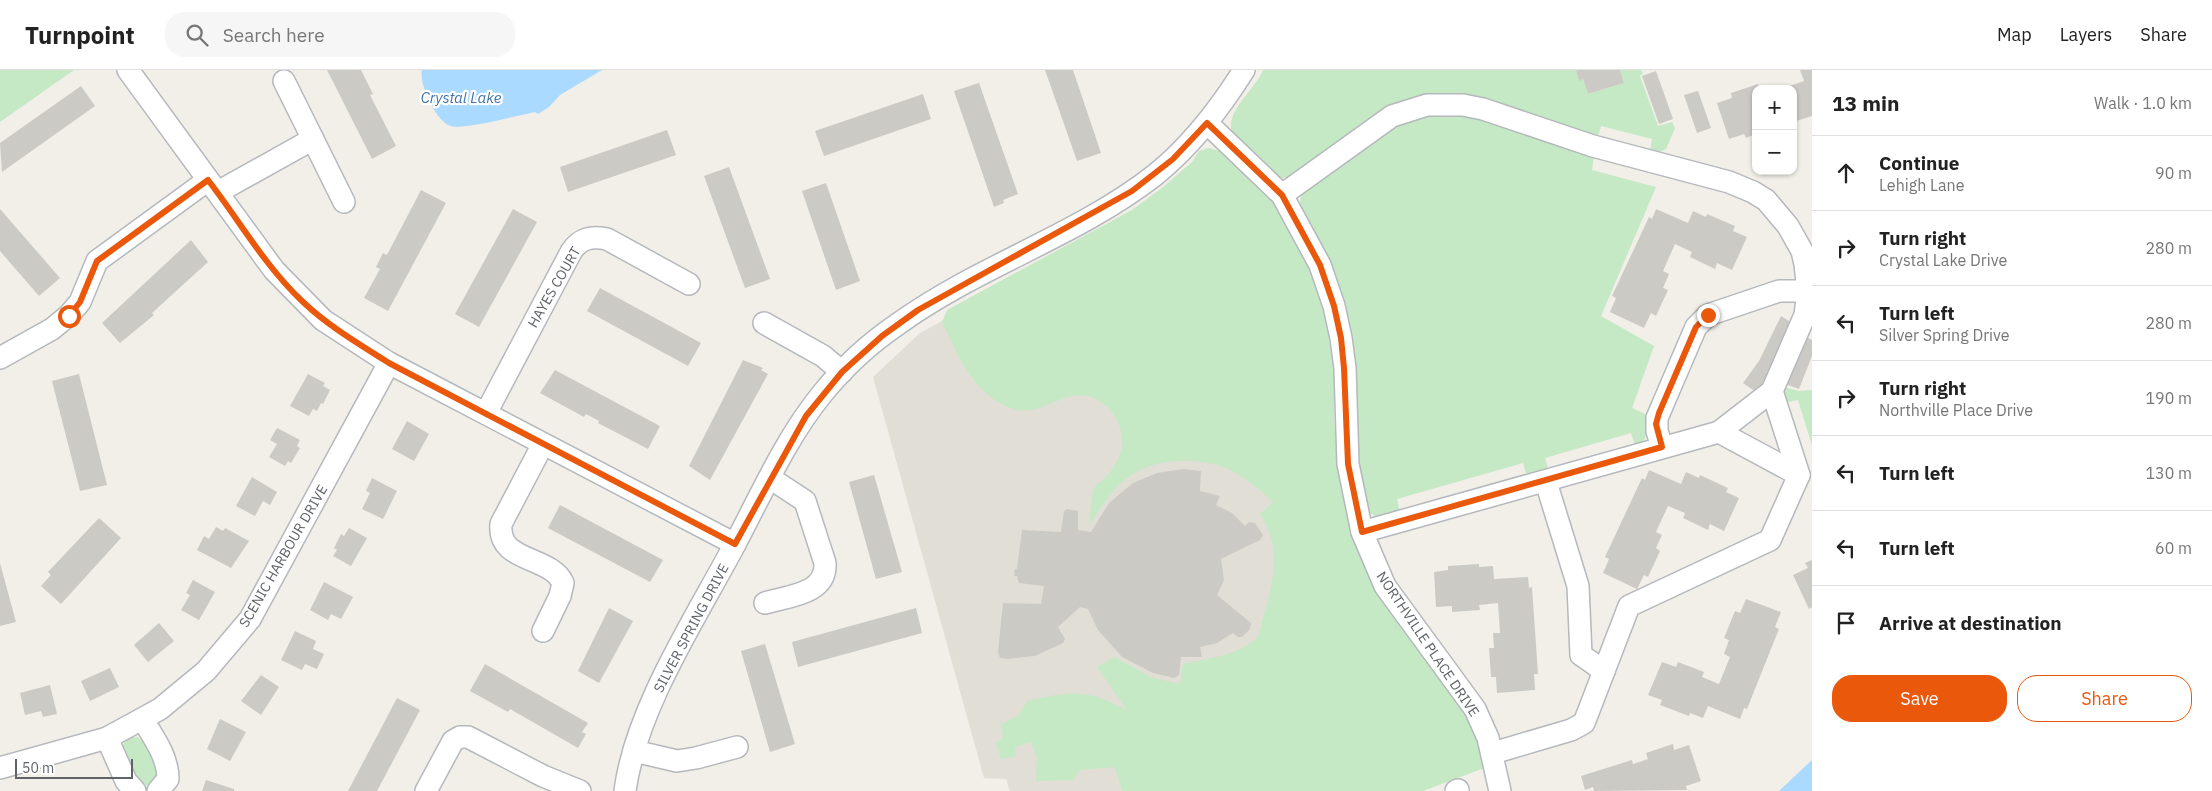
<!DOCTYPE html>
<html lang="en">
<head>
<meta charset="utf-8">
<style>
	:root { --surface:#fff; --page:#f6f6f6; --text:#222; --muted:#767676; --line:#e0e0e0; --accent:#ea580c }
	body { margin:0; font-family:"IBM Plex Sans",sans-serif; background:var(--page); color:var(--text) }
	.controls { position:absolute; right:15px; top:15px; display:grid; overflow:hidden; border-radius:10px; box-shadow:0 1px 4px #0004 }
	.controls button { width:45px; height:45px; display:grid; place-items:center; padding:0; border:0; border-bottom:1px solid var(--line); background:var(--surface); color:var(--text); font:25px sans-serif }
	.scale { position:absolute; left:15px; bottom:12px; width:118px; box-sizing:border-box; padding-left:5px; border:2px solid #5f6368; border-top:0; font-size:14px; line-height:18px; white-space:nowrap; color:#5f6368; -webkit-text-stroke:4px #fff; paint-order:stroke }
	.stop { position:absolute; width:15px; height:15px; margin:-11px; border:4px solid #ea580c; border-radius:50%; background:#fff }
	.stop.end { background:#ea580c; border-color:#fff; box-shadow:0 1px 5px #0008 }
	.list { margin:0; padding:0; list-style:none }
	h2 { display:flex; justify-content:space-between; align-items:center; height:65px; margin:0; padding:0 20px; font-size:21px }
	h2 small { font-size:16px; font-weight:400; color:var(--muted) }
	.list li { display:grid; grid-template-columns:32px 1fr auto; gap:15px; align-items:center; box-sizing:border-box; height:75px; padding:0 20px; border-top:1px solid var(--line) }
	.list b { display:block; font-size:19px; white-space:nowrap }
	.list p { margin:0; font-size:16px; white-space:nowrap; color:var(--muted) }
	.list em { font-size:16px; font-style:normal; color:var(--muted) }
	.actions { display:flex; gap:10px; padding:15px 20px }
	.actions a { flex:1; padding:11px 0; border:1px solid var(--accent); border-radius:20px; text-align:center; font-size:18px; color:var(--accent) }
	.actions .main { background:var(--accent); color:#fff }
	.icon { flex:none; width:28px; height:28px; fill:none; stroke:currentColor; stroke-width:2; stroke-linecap:round; stroke-linejoin:round }
	.map { position:relative; flex:none; width:1812px; height:721px; overflow:hidden }
	header { display:flex; align-items:center; gap:30px; box-sizing:border-box; height:70px; padding:0 25px; background:var(--surface); border-bottom:1px solid var(--line) }
	header strong { font-size:24px }
	nav { display:flex; gap:28px; margin-inline-start:auto; font-size:18px }
	.search { width:350px; height:45px; background:var(--page); display:flex; align-items:center; gap:12px; box-sizing:border-box; padding:0 18px; border-radius:20px; color:var(--muted); font-size:19px }
	main { display:flex }
	aside { flex:1; background:var(--surface) }
	.map>svg:first-child { display:block }
</style>
</head>
<body>
<header>
<strong>Turnpoint</strong>
<div class="search"><svg class="icon" aria-label="search" viewBox="0 0 24 24"><circle cx="10" cy="10" r="6"/><path d="M15 15l6 6"/></svg>Search here</div>
<nav><a>Map</a><a>Layers</a><a>Share</a></nav>
</header>
<main>
<div class="map">
<svg width="1812" height="721" viewBox="0 0 1812 721">
	<rect width="100%" height="100%" fill="#f1efe8"/>
	<polygon fill="#e1ded6" points="1210,96 1359,721 1010,721 1006,709 984,708 873,307 920,263 1144,140"/>
	<g fill="#c5e8c5">
		<polygon points="0,0 74,0 0,52"/>
		<path d="M1263,0h313l3,10 4,-1 5,15 36,-11 -4,-13h21l2,4 -3,2 18,50 14,-4 3,6 -9,21 -11,5 -5,-2 2,-13 -51,-13 -2,8 -7,3 -106,-35 -100,7 -35,23 -57,45 -13,1 -49,-46c-7,-21 23,-42 31,-62z"/>
		<path d="M1448,43l28,4 118,38 -2,15 64,17 -55,129 53,30 -22,62 15,7c0,13 2,22 -8,31l-4,-1 -4,-12 -86,25 3,11 -2,3 -17,4 -3,-2 -3,-11 -126,36 3,13 -23,5 -10,-6 -8,-32 -6,-117 -54,-156 3,-13 83,-63 36,-13z"/>
		<path d="M1208,78l16,4 42,40 13,18 32,57 16,48 8,52 -1,52 4,43 11,62 116,186 22,57 -64,24h-301l-7,-24 -35,3 -7,10 -37,1 1,-23 -6,-16 -16,5 1,9 -15,3 -5,-16 7,-5 -2,-13 18,-10 8,-14c45,-10 58,-13 100,9l-30,-43 18,-10 35,20 30,7 3,-20c22,-5 60,-9 75,-28 3,-5 4,-16 6,-22 10,-36 18,-67 -4,-100l13,-12c-13,-12 -30,-27 -47,-34 -29,-11 -69,-10 -95,7 -18,12 -30,33 -42,50 2,-11 1,-28 6,-38 1,-3 6,-5 8,-7 9,-9 16,-20 19,-33 2,-11 -3,-26 -10,-35 -40,-44 -66,13 -104,-5 -37,-16 -49,-51 -66,-85l5,-12 185,-100 31,-23 29,-25 7,-11z"/>
		<polygon points="1784,317 1799,321 1812,320 1812,375 1798,330 1783,333"/>
		<path d="M137,667c14,9 26,34 15,48h-9l-7,-4 -14,-28 1,-8 5,-7z"/>
	</g>
	<g fill="#aadaff">
		<path d="M422,0h180l-42,25 -11,12 -11,7 -3,-2c-15,3 -73,18 -84,14 -10,-3 -18,-17 -22,-26 -4,-9 -9,-20 -7,-30z"/>
		<polygon points="1812,690 1812,721 1779,721"/>
	</g>
	<g fill="#cccac5">
		<polygon points="327,0 361,0 373,24 370,25 396,76 372,89"/>
		<polygon points="1045,0 1073,0 1101,83 1077,91"/>
		<polygon points="1576,0 1620,0 1624,13 1588,24 1583,9 1579,11"/>
		<polygon points="1800,0 1812,0 1812,46 1793,52 1793,19 1783,18 1804,11"/>
		<polygon points="1656,1 1673,49 1659,54 1642,6"/>
		<polygon points="979,13 1018,124 1003,130 1004,133 994,137 954,21"/>
		<polygon points="1758,14 1760,19 1756,19 1756,64 1746,68 1744,64 1729,69 1717,33 1732,28 1731,23"/>
		<polygon points="81,16 95,36 2,102 0,73"/>
		<polygon points="1698,21 1711,58 1697,63 1684,25"/>
		<polygon points="923,24 931,49 824,86 815,61"/>
		<polygon points="667,60 676,85 568,122 560,97"/>
		<polygon points="729,97 770,209 745,218 704,106"/>
		<polygon points="826,113 860,211 836,220 802,121"/>
		<polygon points="421,120 446,133 388,241 364,228 380,199 376,197 383,183 387,185"/>
		<polygon points="0,139 60,208 39,226 0,181"/>
		<polygon points="513,139 537,152 479,257 455,244"/>
		<polygon points="1656,139 1688,153 1693,141 1706,147 1707,144 1735,156 1733,161 1747,167 1732,200 1717,193 1715,199 1690,187 1692,182 1675,174 1663,201 1669,204 1663,218 1668,220 1656,246 1651,243 1644,258 1610,242 1616,228 1612,226 1649,147 1652,149"/>
		<polygon points="191,170 208,192 152,243 154,245 120,273 102,253"/>
		<polygon points="600,218 701,273 688,296 587,241"/>
		<polygon points="1781,246 1792,253 1772,299 1756,322 1743,313 1759,291"/>
		<polygon points="1804,266 1812,270 1812,286 1799,319 1785,314"/>
		<polygon points="743,290 763,298 761,300 768,304 710,410 689,396"/>
		<polygon points="555,300 660,356 648,379 598,353 599,351 586,344 584,347 540,323"/>
		<polygon points="79,304 107,415 80,421 52,311"/>
		<polygon points="308,304 325,313 323,316 330,320 323,334 321,333 317,341 313,339 309,346 290,336"/>
		<polygon points="407,351 429,364 414,391 392,379"/>
		<polygon points="277,358 300,370 297,376 300,378 291,393 288,391 285,396 269,387 277,374 270,370"/>
		<polygon points="1183,399 1201,401 1200,421 1220,426 1216,435 1232,443 1245,456 1249,452 1255,453 1263,465 1260,470 1221,489 1224,510 1217,525 1251,553 1250,559 1242,567 1238,567 1233,563 1217,573 1200,577 1202,587 1181,587 1179,605 1174,608 1153,603 1122,587 1098,560 1088,539 1080,537 1058,557 1065,569 1063,573 1035,586 1007,589 1000,588 998,582 1003,533 1041,534 1044,516 1019,513 1017,506 1014,506 1015,499 1017,499 1022,460 1061,462 1064,441 1067,439 1078,441 1078,460 1091,462 1109,433 1133,413 1157,403"/>
		<polygon points="1649,400 1681,414 1686,402 1699,408 1700,405 1728,418 1726,422 1739,428 1724,461 1710,454 1708,460 1683,448 1685,443 1668,436 1656,462 1662,465 1656,478 1660,481 1648,507 1644,505 1637,519 1603,503 1609,489 1605,487 1642,408 1645,410"/>
		<polygon points="874,405 902,502 876,509 849,412"/>
		<polygon points="252,407 277,422 270,435 263,431 255,446 236,436"/>
		<polygon points="372,408 397,421 383,449 362,439 370,423 366,421"/>
		<polygon points="560,435 663,490 650,512 548,458"/>
		<polygon points="99,448 121,468 61,534 41,516 51,505 48,502"/>
		<polygon points="216,457 223,461 225,458 249,471 231,498 197,480 204,466 209,469"/>
		<polygon points="349,458 367,468 351,496 333,486 337,480 334,478 341,464 344,466"/>
		<polygon points="1812,490 1812,537 1809,539 1793,505 1808,498 1805,493"/>
		<polygon points="0,493 16,552 0,556"/>
		<polygon points="1479,494 1479,497 1493,496 1494,509 1528,507 1529,518 1532,517 1538,604 1534,604 1535,620 1497,623 1496,607 1491,607 1489,578 1494,578 1493,563 1500,563 1498,533 1479,535 1480,540 1452,542 1452,536 1436,537 1434,502 1448,500 1448,496"/>
		<polygon points="193,510 215,522 199,550 181,540 190,525 186,523"/>
		<polygon points="324,512 353,527 341,549 331,544 328,550 310,540"/>
		<polygon points="1746,529 1781,542 1775,557 1779,559 1747,639 1744,638 1740,649 1708,636 1703,648 1690,643 1689,646 1660,635 1662,630 1648,625 1662,592 1676,597 1678,592 1704,602 1702,607 1719,614 1730,587 1724,584 1729,570 1724,568 1735,541 1740,543"/>
		<polygon points="609,538 633,551 599,613 578,601"/>
		<polygon points="916,538 922,563 798,597 792,572"/>
		<polygon points="159,553 174,571 148,592 134,575"/>
		<polygon points="295,561 316,571 313,579 324,584 317,599 305,594 302,600 281,590"/>
		<polygon points="765,574 795,674 770,682 741,581"/>
		<polygon points="485,594 588,653 582,662 586,664 578,678 510,639 508,642 470,621"/>
		<polygon points="110,598 119,617 90,631 81,611"/>
		<polygon points="261,605 279,617 261,645 241,631"/>
		<polygon points="50,615 57,644 43,647 41,641 25,645 20,623"/>
		<polygon points="397,628 420,640 377,721 348,721"/>
		<polygon points="220,649 246,662 230,691 207,679"/>
		<polygon points="1673,674 1674,680 1689,675 1701,711 1686,716 1687,720 1594,721 1593,717 1585,720 1581,706 1632,690 1633,694 1648,689 1646,683"/>
		<polygon points="206,710 234,719 234,721 202,721"/>
	</g>
	<g fill="none" stroke-linecap="round" stroke-linejoin="round">
		<g stroke="#b5b8bc" stroke-width="24">
			<g id="minor">
				<polyline points="128,0 274,200 323,250 389,293 735,474"/>
				<polyline points="284,11 344,132"/>
				<polyline points="1207,53 1282,125 1320,195 1334,236 1341,268 1345,298 1348,394 1362,462 1385,516 1475,639 1488,668 1500,721"/>
				<polyline points="218,122 313,69"/>
				<polyline points="1282,125 1392,46 1427,35 1463,35 1483,39 1593,76 1729,112 1753,122 1766,130 1788,156 1802,181 1805,194 1808,221 1805,245 1772,321 1719,362 1362,462"/>
				<polyline points="764,253 823,286 842,302"/>
				<polyline points="0,288 52,259 69,245 80,232 97,191 208,110"/>
				<path d="M486,343l85,-161c9,-14 20,-16 36,-13l82,45"/>
				<polyline points="1719,362 1799,405"/>
				<polyline points="1662,377 1657,361 1657,348 1696,257 1708,245 1779,221 1808,221"/>
				<polyline points="1546,412 1578,516 1581,585 1604,601"/>
				<path d="M765,533c24,-7 62,-9 60,-40l-20,-62 -35,-23"/>
				<path d="M543,561l17,-35 3,-13c-13,-28 -66,-20 -62,-59l42,-80"/>
				<path d="M143,650c11,18 25,37 25,59l-10,12"/>
				<polyline points="107,668 126,711 135,721"/>
				<polyline points="634,681 677,691 696,688 737,677"/>
				<polyline points="1493,683 1571,660 1584,653 1629,536 1770,470 1799,405 1772,321"/>
				<polyline points="0,698 107,668 160,639 206,601 250,549 389,293"/>
				<polyline points="426,721 453,671 460,667 468,667 543,706 580,721"/>
				<path d="M625,721c11,-83 71,-173 110,-247 27,-51 51,-106 87,-150 21,-26 48,-51 76,-70 80,-58 179,-88 257,-149 36,-29 64,-65 89,-105"/>
				<polyline points="1456,721 1458,720"/>
			</g>
		</g>
		<use href="#minor" stroke="#fff" stroke-width="21"/>
	</g>
	<g fill="none" stroke-linecap="round" stroke-linejoin="round">
		<path stroke="#ea580c" stroke-width="6" d="M69,246l11,-14 17,-41 111,-81c31,40 57,86 94,121 26,25 57,43 87,62l346,181 71,-128 36,-44 40,-36 36,-26 214,-119 41,-32 34,-36 75,72 38,70 14,41 7,32 3,30 4,96 14,68 300,-85 -6,-23 3,-11 37,-86 12,-12"/>
	</g>
	<g text-anchor="middle" stroke-width="4.5" stroke-linejoin="round" paint-order="stroke">
		<g font-size="14" fill="#5f6368" stroke="#fff">
			<text transform="translate(554 217) rotate(-60)" y="5">HAYES COURT</text>
			<text transform="translate(283 486) rotate(-60)" y="5">SCENIC HARBOUR DRIVE</text>
			<text transform="translate(691 558) rotate(-62)" y="5">SILVER SPRING DRIVE</text>
			<text transform="translate(1428 574) rotate(56)" y="5">NORTHVILLE PLACE DRIVE</text>
		</g>
		<g font-size="15" font-style="italic" fill="#4174aa" stroke="#fff">
			<text x="461" y="33">Crystal Lake</text>
		</g>
	</g>
</svg>
<div class="controls">
<button>+</button>
<button>−</button>
</div>
<div class="scale">50 m</div>
<div class="stop" style="left:69px;top:246px"></div>
<div class="stop end" style="left:1708px;top:245px"></div>
</div>
<aside>
<h2>13 min<small>Walk · 1.0 km</small></h2>
<ul class="list">
<li><svg class="icon" aria-label="ahead" viewBox="0 0 24 24"><path d="M12 20V5M6 11l6-6 6 6"/></svg><div><b>Continue</b><p>Lehigh Lane</p></div><em>90 m</em></li>
<li><svg class="icon" aria-label="right" viewBox="0 0 24 24"><path d="M7 20v-9h11M14 6l5 5-5 5"/></svg><div><b>Turn right</b><p>Crystal Lake Drive</p></div><em>280 m</em></li>
<li><svg class="icon" aria-label="left" viewBox="0 0 24 24"><path d="M17 20v-9H6M10 6l-5 5 5 5"/></svg><div><b>Turn left</b><p>Silver Spring Drive</p></div><em>280 m</em></li>
<li><svg class="icon" aria-label="right" viewBox="0 0 24 24"><path d="M7 20v-9h11M14 6l5 5-5 5"/></svg><div><b>Turn right</b><p>Northville Place Drive</p></div><em>190 m</em></li>
<li><svg class="icon" aria-label="left" viewBox="0 0 24 24"><path d="M17 20v-9H6M10 6l-5 5 5 5"/></svg><div><b>Turn left</b></div><em>130 m</em></li>
<li><svg class="icon" aria-label="left" viewBox="0 0 24 24"><path d="M17 20v-9H6M10 6l-5 5 5 5"/></svg><div><b>Turn left</b></div><em>60 m</em></li>
<li><svg class="icon" aria-label="arrive" viewBox="0 0 24 24"><path d="M6 21V4h12l-3 4 3 4H6"/></svg><div><b>Arrive at destination</b></div></li>
</ul>
<div class="actions"><a class="main">Save</a><a>Share</a></div>
</aside>
</main>
</body>
</html>
